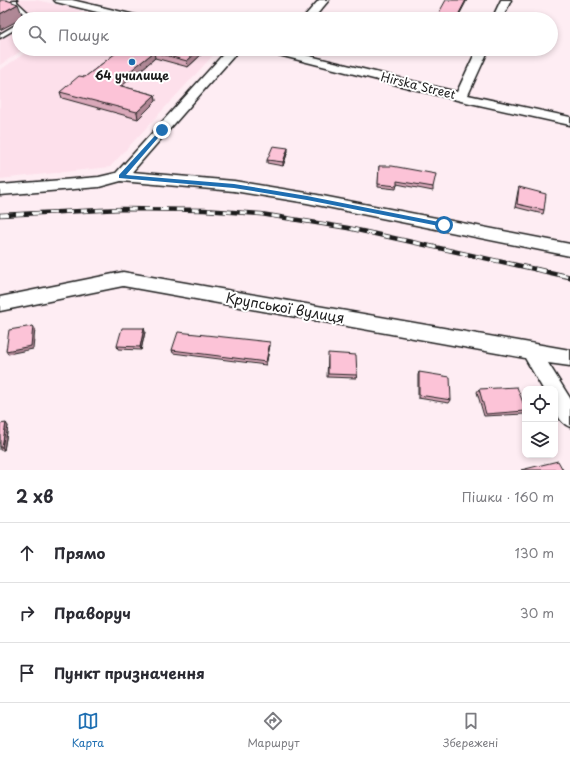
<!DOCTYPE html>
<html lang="uk">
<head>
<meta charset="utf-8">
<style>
	:root { --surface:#fff; --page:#f7f7f7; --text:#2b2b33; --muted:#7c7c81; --line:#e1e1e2; --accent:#1f6fb2 }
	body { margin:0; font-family:"Playpen Sans",sans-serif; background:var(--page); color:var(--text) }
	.controls { position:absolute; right:12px; bottom:12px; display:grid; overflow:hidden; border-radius:8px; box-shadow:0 2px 6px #0003 }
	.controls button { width:36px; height:36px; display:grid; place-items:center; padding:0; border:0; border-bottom:1px solid var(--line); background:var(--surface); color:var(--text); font:20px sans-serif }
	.stop { position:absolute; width:12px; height:12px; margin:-9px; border:3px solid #1f6fb2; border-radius:50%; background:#fff }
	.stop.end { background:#1f6fb2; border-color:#fff; box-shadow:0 1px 4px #0008 }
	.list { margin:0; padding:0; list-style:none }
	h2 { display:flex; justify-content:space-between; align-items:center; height:52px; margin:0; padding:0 16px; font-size:17px }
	h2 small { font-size:13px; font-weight:400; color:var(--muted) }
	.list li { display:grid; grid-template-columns:26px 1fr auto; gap:12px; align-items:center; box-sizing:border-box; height:60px; padding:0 16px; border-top:1px solid var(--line) }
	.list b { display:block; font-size:15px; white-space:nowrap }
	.list em { font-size:13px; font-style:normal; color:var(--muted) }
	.icon { flex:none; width:22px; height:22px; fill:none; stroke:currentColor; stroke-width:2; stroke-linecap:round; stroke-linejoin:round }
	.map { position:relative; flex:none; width:570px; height:470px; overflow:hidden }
	.search { position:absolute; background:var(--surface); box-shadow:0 2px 6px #0003; left:12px; right:12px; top:12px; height:44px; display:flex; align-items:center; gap:10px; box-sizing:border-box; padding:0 14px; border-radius:22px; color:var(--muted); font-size:15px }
	.sheet { height:232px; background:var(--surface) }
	nav { display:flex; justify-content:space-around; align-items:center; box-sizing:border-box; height:56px; border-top:1px solid var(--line); background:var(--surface); font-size:11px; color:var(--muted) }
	nav a { display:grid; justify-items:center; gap:2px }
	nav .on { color:var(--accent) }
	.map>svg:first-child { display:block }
</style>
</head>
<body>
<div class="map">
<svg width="570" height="470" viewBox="0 0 570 470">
	<rect width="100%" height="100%" fill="#feedf3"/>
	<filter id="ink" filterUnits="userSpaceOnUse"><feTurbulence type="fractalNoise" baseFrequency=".025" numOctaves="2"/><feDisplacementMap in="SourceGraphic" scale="8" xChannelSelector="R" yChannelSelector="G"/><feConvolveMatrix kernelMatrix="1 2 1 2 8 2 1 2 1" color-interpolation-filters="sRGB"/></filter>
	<g filter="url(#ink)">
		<g fill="#fde0eb">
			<polygon points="0,0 36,0 82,10 68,19 19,19 19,49 24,49 0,65"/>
			<polygon points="31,49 219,49 110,167 0,179 0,70"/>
		</g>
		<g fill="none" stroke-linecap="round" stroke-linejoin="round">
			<g stroke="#1c1c1c" stroke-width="3">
				<g id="service">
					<polygon points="13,0 17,0 17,2 33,17 33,19 26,19 28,18 12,3"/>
					<polygon points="19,23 19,27 0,38 0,34"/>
				</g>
			</g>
			<g stroke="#1c1c1c" stroke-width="3">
				<g id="minor">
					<polygon points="54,0 72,0 143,17 144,19 126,19 56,2"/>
					<polygon points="319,0 329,0 313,19 302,19"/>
					<polygon points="501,0 511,0 502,19 492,19"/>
					<polygon points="228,49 240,49 132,172 234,181 307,193 570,244 570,256 307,203 234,191 121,181 99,187 0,195 0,185 99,177 116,173"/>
					<polygon points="261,49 281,49 457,92 477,49 489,49 468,95 570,117 570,125 461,101 263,51"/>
					<path d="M123,272l447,78v16l-22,-3 22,35v29c-16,-7 -15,-23 -15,-38h-12l-18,-31 -402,-72 -123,25v-14z"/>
				</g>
			</g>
			<use href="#service" fill="#fff" fill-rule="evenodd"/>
			<use href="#minor" fill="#fff" fill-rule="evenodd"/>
			<g stroke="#1c1c1c" stroke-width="4.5">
				<polyline id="rail-far1" points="0,215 122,209 204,210 261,214 348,228 539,270"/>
			</g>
			<g stroke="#1c1c1c" stroke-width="5">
				<polyline id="rail" points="535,269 570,277"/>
			</g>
			<use href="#rail-far1" stroke="#fff" stroke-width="3" stroke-dasharray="8" stroke-linecap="butt"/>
			<use href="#rail" stroke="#fff" stroke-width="3.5" stroke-dasharray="11" stroke-linecap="butt"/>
		</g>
		<g fill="#d9a8b9" stroke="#1c1c1c">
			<polygon points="115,49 202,49 203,53 188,67 155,58 121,86 155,95 156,101 138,119 62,98 60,92 85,77 120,50"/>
			<polygon points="422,49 440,49 438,54 421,50"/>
			<polygon points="288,151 283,166 267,163 267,160"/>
			<polygon points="379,166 433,187 433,191 397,184 396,189 378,187"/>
			<polygon points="519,187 544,210 543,214 515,207 518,191"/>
			<polygon points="144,328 145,332 141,350 118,349 117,346"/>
			<polygon points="270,345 266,365 173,353 172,350"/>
			<polygon points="328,357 357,375 356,378 327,377"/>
			<polygon points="419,372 451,400 449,403 418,398 418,375"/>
			<polygon points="479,389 525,408 525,413 524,414 484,416 477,392"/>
			<polygon points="0,424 8,426 4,450 0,450"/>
		</g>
		<g fill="#b08896" stroke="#1c1c1c">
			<polygon points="466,0 467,0 457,19 456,19"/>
			<polygon points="18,4 23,17 19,19 19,20 0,30 0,14"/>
			<polygon points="200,49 202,49 203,53 188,67 187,61"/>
			<polygon points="154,52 155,58 116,91 114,84"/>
			<polygon points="155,95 156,101 138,119 137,112"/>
			<polygon points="288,148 288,151 283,166 283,162"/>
			<polygon points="33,326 35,329 33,349 8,354 6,351"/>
			<polygon points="144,328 145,332 141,350 140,347"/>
			<polygon points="270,342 270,345 266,365 266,362"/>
			<polygon points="6,423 8,426 4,450 2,447"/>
		</g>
		<g fill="#fcc3d7" stroke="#1c1c1c">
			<polygon points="0,0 6,0 18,4 0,14"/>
			<polygon points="446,0 466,0 456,19 436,19 441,9"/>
			<polygon points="121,49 200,49 187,61 154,52 114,84 155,95 137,112 60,92 79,76 85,77"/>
			<polygon points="431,49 439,49 438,50"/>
			<polygon points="273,146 288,148 283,162 267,160"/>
			<polygon points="379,166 392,166 436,174 433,187 397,181 397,186 378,184"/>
			<polygon points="519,187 546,194 544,210 517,204"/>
			<polygon points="33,326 31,346 6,351 9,330"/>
			<polygon points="122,328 144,328 140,347 117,346"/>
			<polygon points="178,332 270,342 266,362 172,350"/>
			<polygon points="328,353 356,355 357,375 328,374"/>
			<polygon points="419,372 450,377 451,400 419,395"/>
			<polygon points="517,387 525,408 525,411 486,414 479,389"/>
			<polygon points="6,423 2,447 0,447 0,424"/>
			<polygon points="558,461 563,470 521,470"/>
		</g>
	</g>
	<polygon fill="#1f6fb2" points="162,128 164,129 164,131 126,175 234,184 307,196 444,223 447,225 444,227 307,200 234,188 119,178 119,175"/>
	<circle fill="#1f6fb2" stroke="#fff" stroke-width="1.5" cx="132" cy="62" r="4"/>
	<g text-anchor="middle" stroke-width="4" stroke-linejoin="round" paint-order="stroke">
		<g font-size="12" font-weight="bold" fill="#1c1c1c" stroke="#fff">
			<text x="132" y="80">64 училище</text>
		</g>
		<g font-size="12" fill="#1c1c1c" stroke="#fff">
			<text transform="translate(418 86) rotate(14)" y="4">Hirska Street</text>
		</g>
		<g font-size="14" fill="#1c1c1c" stroke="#fff">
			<text transform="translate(285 308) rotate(10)" y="5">Крупської вулиця</text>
		</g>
	</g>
</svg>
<div class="controls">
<button><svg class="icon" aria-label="locate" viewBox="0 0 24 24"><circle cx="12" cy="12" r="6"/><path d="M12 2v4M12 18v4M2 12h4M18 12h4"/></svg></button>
<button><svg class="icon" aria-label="layers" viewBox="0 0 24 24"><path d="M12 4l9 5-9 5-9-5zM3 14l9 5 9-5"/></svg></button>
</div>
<div class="stop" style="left:444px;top:225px"></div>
<div class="stop end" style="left:162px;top:130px"></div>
<div class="search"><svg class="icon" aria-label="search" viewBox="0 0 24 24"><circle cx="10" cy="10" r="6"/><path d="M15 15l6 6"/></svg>Пошук</div>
</div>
<section class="sheet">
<h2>2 хв<small>Пішки · 160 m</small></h2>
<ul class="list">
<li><svg class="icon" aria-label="ahead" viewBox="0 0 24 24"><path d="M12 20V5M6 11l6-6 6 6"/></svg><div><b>Прямо</b></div><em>130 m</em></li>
<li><svg class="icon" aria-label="right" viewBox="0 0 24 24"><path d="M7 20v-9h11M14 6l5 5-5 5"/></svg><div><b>Праворуч</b></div><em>30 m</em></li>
<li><svg class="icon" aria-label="arrive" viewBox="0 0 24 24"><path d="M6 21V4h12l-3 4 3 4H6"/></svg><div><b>Пункт призначення</b></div></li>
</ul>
</section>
<nav>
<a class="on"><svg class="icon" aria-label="map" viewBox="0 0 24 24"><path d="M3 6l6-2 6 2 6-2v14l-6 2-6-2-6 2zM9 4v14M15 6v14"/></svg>Карта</a>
<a><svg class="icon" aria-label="directions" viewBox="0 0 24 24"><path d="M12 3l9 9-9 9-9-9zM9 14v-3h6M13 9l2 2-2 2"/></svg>Маршрут</a>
<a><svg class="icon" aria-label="saved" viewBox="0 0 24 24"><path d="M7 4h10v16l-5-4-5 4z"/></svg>Збережені</a>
</nav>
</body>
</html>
